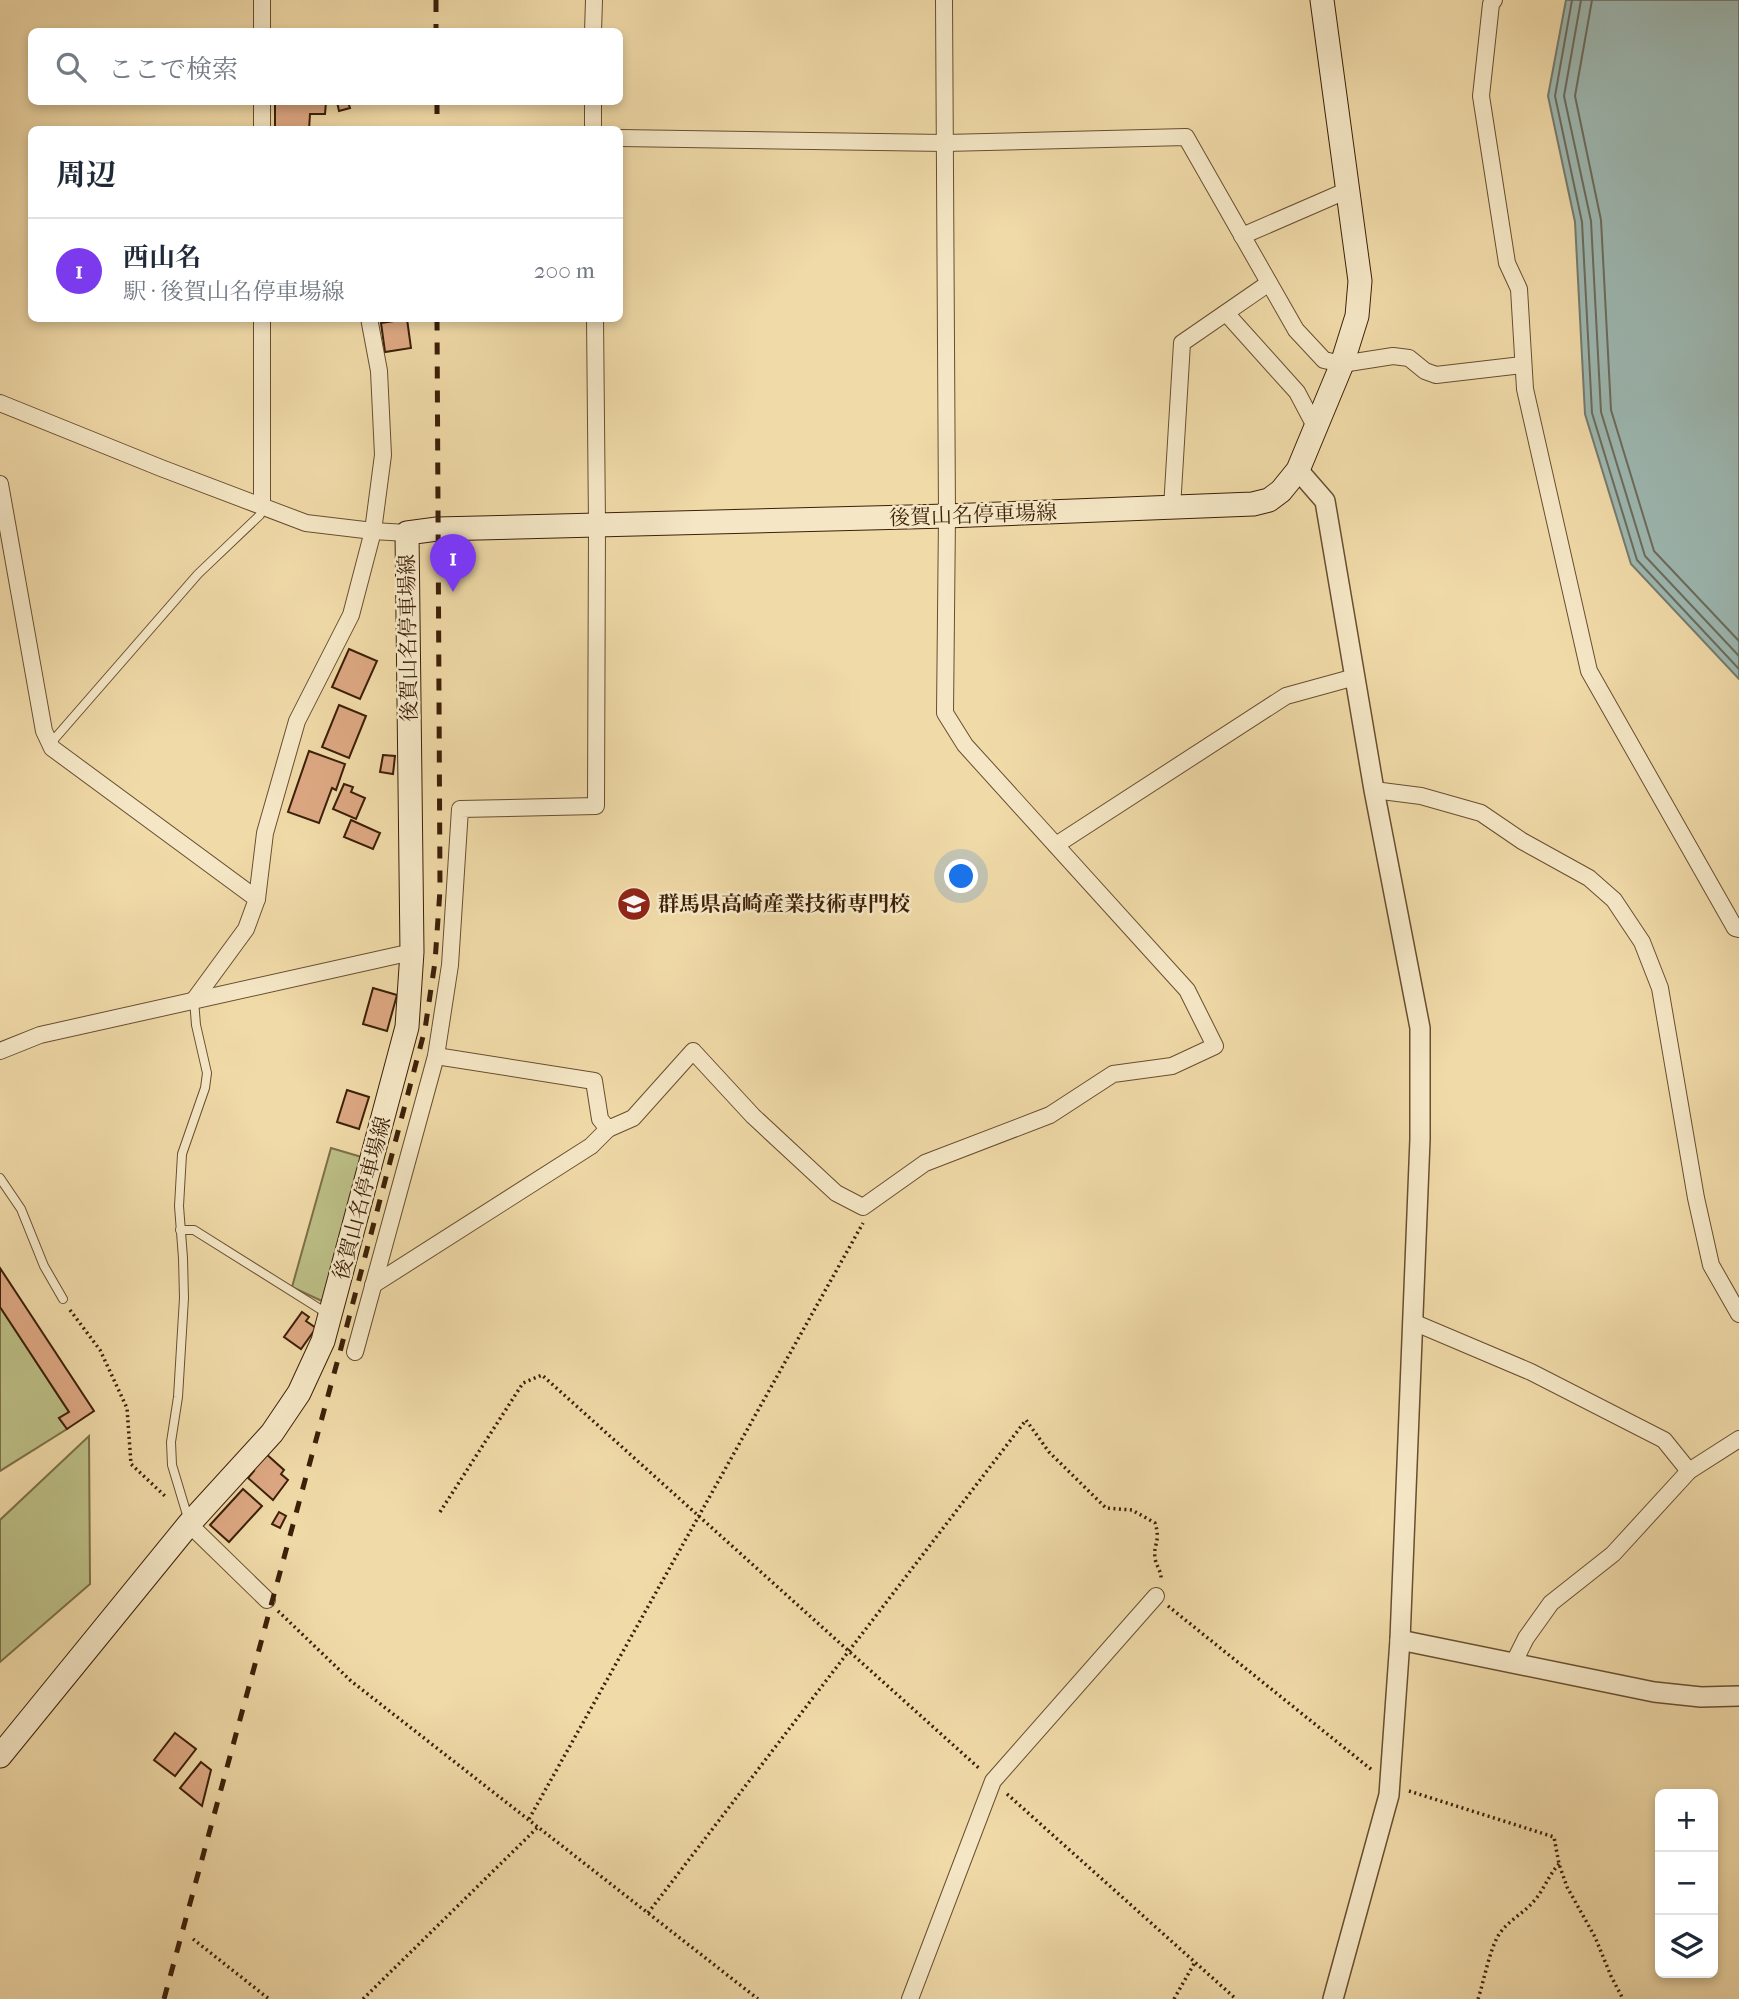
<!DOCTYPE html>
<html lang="ja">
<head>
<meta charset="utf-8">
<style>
	:root { --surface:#fff; --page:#f6f6f7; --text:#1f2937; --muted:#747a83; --line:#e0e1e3; --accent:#7c3aed }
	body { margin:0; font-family:"IM FELL French Canon","Noto Serif JP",serif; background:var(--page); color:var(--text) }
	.controls { position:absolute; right:21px; bottom:21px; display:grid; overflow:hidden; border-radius:10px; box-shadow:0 4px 10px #0003 }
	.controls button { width:63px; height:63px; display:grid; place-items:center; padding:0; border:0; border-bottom:2px solid var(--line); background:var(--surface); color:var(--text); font:35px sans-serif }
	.you { position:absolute; left:962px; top:877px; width:24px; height:24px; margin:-18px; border:5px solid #fff; border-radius:50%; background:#1a73e8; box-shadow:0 0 0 10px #1a73e833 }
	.badge { display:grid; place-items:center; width:46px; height:46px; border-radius:50%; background:var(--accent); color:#fff; font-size:23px; font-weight:700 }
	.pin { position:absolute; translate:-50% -58px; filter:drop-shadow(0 2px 4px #0008) }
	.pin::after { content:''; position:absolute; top:37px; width:24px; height:21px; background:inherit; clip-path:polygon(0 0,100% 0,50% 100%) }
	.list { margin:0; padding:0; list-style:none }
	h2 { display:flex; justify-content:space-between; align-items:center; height:91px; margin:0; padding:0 28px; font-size:30px }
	h2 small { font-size:23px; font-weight:400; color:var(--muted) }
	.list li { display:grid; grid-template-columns:46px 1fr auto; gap:21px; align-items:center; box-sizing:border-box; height:105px; padding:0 28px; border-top:2px solid var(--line) }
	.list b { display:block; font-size:26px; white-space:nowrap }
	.list p { margin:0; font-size:23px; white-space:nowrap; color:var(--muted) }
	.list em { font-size:23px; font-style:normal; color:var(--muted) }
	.icon { flex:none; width:38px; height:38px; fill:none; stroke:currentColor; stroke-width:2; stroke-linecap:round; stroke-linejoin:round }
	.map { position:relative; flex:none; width:1739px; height:1999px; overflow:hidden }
	.search { position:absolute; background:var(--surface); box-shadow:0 4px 10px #0003; left:28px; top:28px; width:595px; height:77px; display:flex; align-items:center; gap:18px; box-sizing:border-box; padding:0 24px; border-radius:10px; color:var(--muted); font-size:26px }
	.panel { position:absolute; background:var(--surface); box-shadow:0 4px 10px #0003; left:28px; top:126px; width:595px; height:196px; border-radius:10px }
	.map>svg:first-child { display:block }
</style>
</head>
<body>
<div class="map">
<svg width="1739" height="1999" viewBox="0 0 1739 1999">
	<rect width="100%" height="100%" fill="#f0daa8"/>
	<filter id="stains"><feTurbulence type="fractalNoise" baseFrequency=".00286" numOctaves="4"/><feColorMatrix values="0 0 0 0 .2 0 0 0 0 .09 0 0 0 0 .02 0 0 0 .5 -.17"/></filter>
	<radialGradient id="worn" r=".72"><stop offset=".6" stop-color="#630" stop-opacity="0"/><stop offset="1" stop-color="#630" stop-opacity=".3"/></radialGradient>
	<g fill="#bcbf86" stroke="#7c6f47" stroke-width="2">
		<polygon points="331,1148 365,1158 326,1303 292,1287"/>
		<polygon points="0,1307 69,1412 59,1418 67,1429 0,1471"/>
		<polygon points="89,1436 90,1584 0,1662 0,1520"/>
	</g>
	<polygon fill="#9db8b2" stroke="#767b6e" stroke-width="2" points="1566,0 1739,0 1739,679 1631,564 1585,414 1575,222 1548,96"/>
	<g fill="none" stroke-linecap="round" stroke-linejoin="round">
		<g stroke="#6c6c5d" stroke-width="2">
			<polyline points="1572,0 1555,96 1582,222 1592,413 1637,560 1739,669"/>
			<polyline points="1581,0 1564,96 1591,221 1601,412 1645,556 1739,656"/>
			<polyline points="1592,0 1575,96 1601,220 1611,410 1654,551 1739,641"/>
		</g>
	</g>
	<g fill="#dda883" stroke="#3b1f08" stroke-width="2">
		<polygon points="275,102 326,102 325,114 310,114 309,130 275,130"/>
		<polygon points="337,102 348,102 350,108 339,111"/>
		<polygon points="407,319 411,348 385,352 381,323"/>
		<polygon points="349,649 377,661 360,699 332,687"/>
		<polygon points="339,705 366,716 349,758 322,747"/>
		<polygon points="309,751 345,764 336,790 332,788 319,823 288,812"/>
		<polygon points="383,755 395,756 393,774 380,772"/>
		<polygon points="344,784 353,787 351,792 365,798 356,819 333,809"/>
		<polygon points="351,820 380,833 373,849 344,837"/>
		<polygon points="373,988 397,995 387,1031 363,1024"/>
		<polygon points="347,1090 369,1097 359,1129 337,1122"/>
		<polygon points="0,1268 94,1411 67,1429 59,1418 69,1412 0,1307"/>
		<polygon points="302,1312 309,1317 306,1321 316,1328 301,1349 284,1337"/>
		<polygon points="264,1452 284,1470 281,1474 288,1480 273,1500 248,1478 254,1471 249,1467"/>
		<polygon points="243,1489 262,1506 229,1542 210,1525"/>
		<polygon points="279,1512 286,1516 280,1528 272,1524"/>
		<polygon points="175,1733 196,1749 175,1776 154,1760"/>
		<polygon points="201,1762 211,1770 202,1806 180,1788"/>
	</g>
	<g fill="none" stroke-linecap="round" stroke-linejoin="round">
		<g stroke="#684e30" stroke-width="10">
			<g id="service">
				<polyline points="50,744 198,574 260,515 262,506"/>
				<polyline points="0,1178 21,1209 44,1266 63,1299"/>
				<polyline points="180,1230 194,1230 328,1314"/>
				<polyline points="188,1518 172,1465 171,1442 178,1397 184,1298 183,1258 179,1206 182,1154 205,1088 207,1073 196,1025 194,1000"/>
			</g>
		</g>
		<g stroke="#684e30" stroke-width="18">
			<g id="minor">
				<polyline points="262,0 262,32"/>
				<polyline points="1494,0 1491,4 1481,96 1507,263 1519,289 1525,389 1589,671 1735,928 1739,929"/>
				<polyline points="593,32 594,0"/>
				<polyline points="262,102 262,130"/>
				<polyline points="593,130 593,102"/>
				<polyline points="620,138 945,143 1186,137 1296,330 1324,360 1342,364 1393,356 1409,358 1425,371 1436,375 1522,365"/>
				<polyline points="1242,236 1348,190"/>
				<polyline points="1226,313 1297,392 1316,428"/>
				<polyline points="0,403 161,468 306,523 373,531 407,533"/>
				<polyline points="0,484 44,731 52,748 257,899 246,929 194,1000"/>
				<polyline points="262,506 262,318"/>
				<polyline points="1172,508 1182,343 1269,283"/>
				<polyline points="1374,790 1421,796 1481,813 1522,841 1589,878 1614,900 1642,942 1660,988 1696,1198 1711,1265 1739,1314"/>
				<polyline points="1056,845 1286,696 1355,677"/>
				<polyline points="257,899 265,833 297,721 351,615 373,531 383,455 379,371 369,318"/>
				<polyline points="0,1051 40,1035 412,952"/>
				<polyline points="436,1056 594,1081 600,1119 608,1129 633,1118 693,1051 753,1116 836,1193 863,1207 925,1163 1050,1115 1113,1074 1172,1066 1215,1046 1187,990 965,745 945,713 947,516 944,0"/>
				<polyline points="373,1285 591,1146 608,1129"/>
				<polyline points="1413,1322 1531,1372 1664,1440 1689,1471"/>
				<polyline points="355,1352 436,1056 450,965 460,809 596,806 597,524 595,318"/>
				<polyline points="189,1524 267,1600"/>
				<polyline points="1513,1664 1526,1638 1551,1603 1613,1554 1689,1471 1739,1439"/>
				<polyline points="910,1999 993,1781 1156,1596"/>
			</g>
		</g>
		<g stroke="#684e30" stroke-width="22">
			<g id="tertiary">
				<polyline points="1298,470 1325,501 1374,790 1420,1028 1420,1139 1400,1640 1389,1795 1333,1999"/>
				<polyline points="1400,1640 1654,1692 1701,1697 1739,1696"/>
			</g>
		</g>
		<g stroke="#3b1f08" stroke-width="25">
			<polyline id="secondary" points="0,1756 189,1524 272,1433 299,1393 323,1341 407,1027 412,952 407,533 437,529 947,516 1253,504 1269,500 1281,491 1298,470 1342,364 1357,316 1360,281 1322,0"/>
		</g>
		<g stroke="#3b1f08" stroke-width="3.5" stroke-dasharray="2 3.5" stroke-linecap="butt">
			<polyline points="70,1310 100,1350 127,1408 131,1464 167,1498"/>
			<polyline points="440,1512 523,1383 542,1375 981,1770"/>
			<polyline points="1168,1606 1372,1770"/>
			<polyline points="278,1611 351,1681 758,1999"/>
			<polyline points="1409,1791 1554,1837 1559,1864 1567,1887 1595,1937 1611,1976 1623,1999"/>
			<polyline points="1007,1794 1236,1999"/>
			<polyline points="529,1819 863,1223"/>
			<path d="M648,1913l378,-493 23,32 57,56 26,2 23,13c6,19 -2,21 0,35 1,8 7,14 6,22"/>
			<polyline points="193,1939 269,1999"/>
			<polyline points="363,1999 538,1827"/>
			<polyline points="1174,1999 1195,1962"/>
			<path d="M1478,1999c6,-18 11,-47 20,-63 9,-15 25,-22 36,-35 10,-11 14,-25 25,-37"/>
		</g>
		<use href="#service" stroke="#f5e7c6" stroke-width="8"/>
		<use href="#minor" stroke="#f5e7c6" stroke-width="16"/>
		<use href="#tertiary" stroke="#f5e7c6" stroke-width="19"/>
		<use href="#secondary" stroke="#f5e7c6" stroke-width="23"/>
		<g stroke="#3b1f08" stroke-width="5" stroke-dasharray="12 12" stroke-linecap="butt">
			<polyline points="436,0 436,32"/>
			<polyline points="437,102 437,130"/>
			<polyline points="164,1999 341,1348 425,1029 435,962 440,890 437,318"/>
		</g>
	</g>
	<defs>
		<g id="school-disc" transform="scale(1.75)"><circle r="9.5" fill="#8f2418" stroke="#f5e7c6"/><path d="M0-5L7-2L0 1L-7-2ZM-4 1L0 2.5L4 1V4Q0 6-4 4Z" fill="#fff"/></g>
	</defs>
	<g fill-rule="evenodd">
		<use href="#school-disc" x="634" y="904"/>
	</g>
	<g text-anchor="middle" stroke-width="5" stroke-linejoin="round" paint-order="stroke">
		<g font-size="21" fill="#3b1f08" stroke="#f5e7c6">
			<text transform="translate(973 515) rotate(-2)" y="7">後賀山名停車場線</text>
			<text transform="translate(408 638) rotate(-91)" y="7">後賀山名停車場線</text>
			<text transform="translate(362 1198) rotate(-75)" y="7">後賀山名停車場線</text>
		</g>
		<g font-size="21" font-weight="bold" fill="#3b1f08" stroke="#f5e7c6" text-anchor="start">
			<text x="658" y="911">群馬県高崎産業技術専門校</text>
		</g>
	</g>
	<rect width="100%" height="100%" filter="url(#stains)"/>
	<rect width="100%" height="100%" fill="url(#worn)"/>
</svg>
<div class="controls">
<button>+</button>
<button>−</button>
<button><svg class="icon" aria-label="layers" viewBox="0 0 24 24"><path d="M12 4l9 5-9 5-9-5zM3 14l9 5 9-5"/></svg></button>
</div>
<div class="you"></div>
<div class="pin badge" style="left:453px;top:592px">1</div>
<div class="search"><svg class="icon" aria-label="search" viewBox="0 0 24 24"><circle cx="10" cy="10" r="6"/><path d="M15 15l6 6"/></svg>ここで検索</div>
<section class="panel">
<h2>周辺<small></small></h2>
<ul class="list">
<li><span class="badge">1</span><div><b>西山名</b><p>駅 · 後賀山名停車場線</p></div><em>200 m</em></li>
</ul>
</section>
</div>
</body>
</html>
